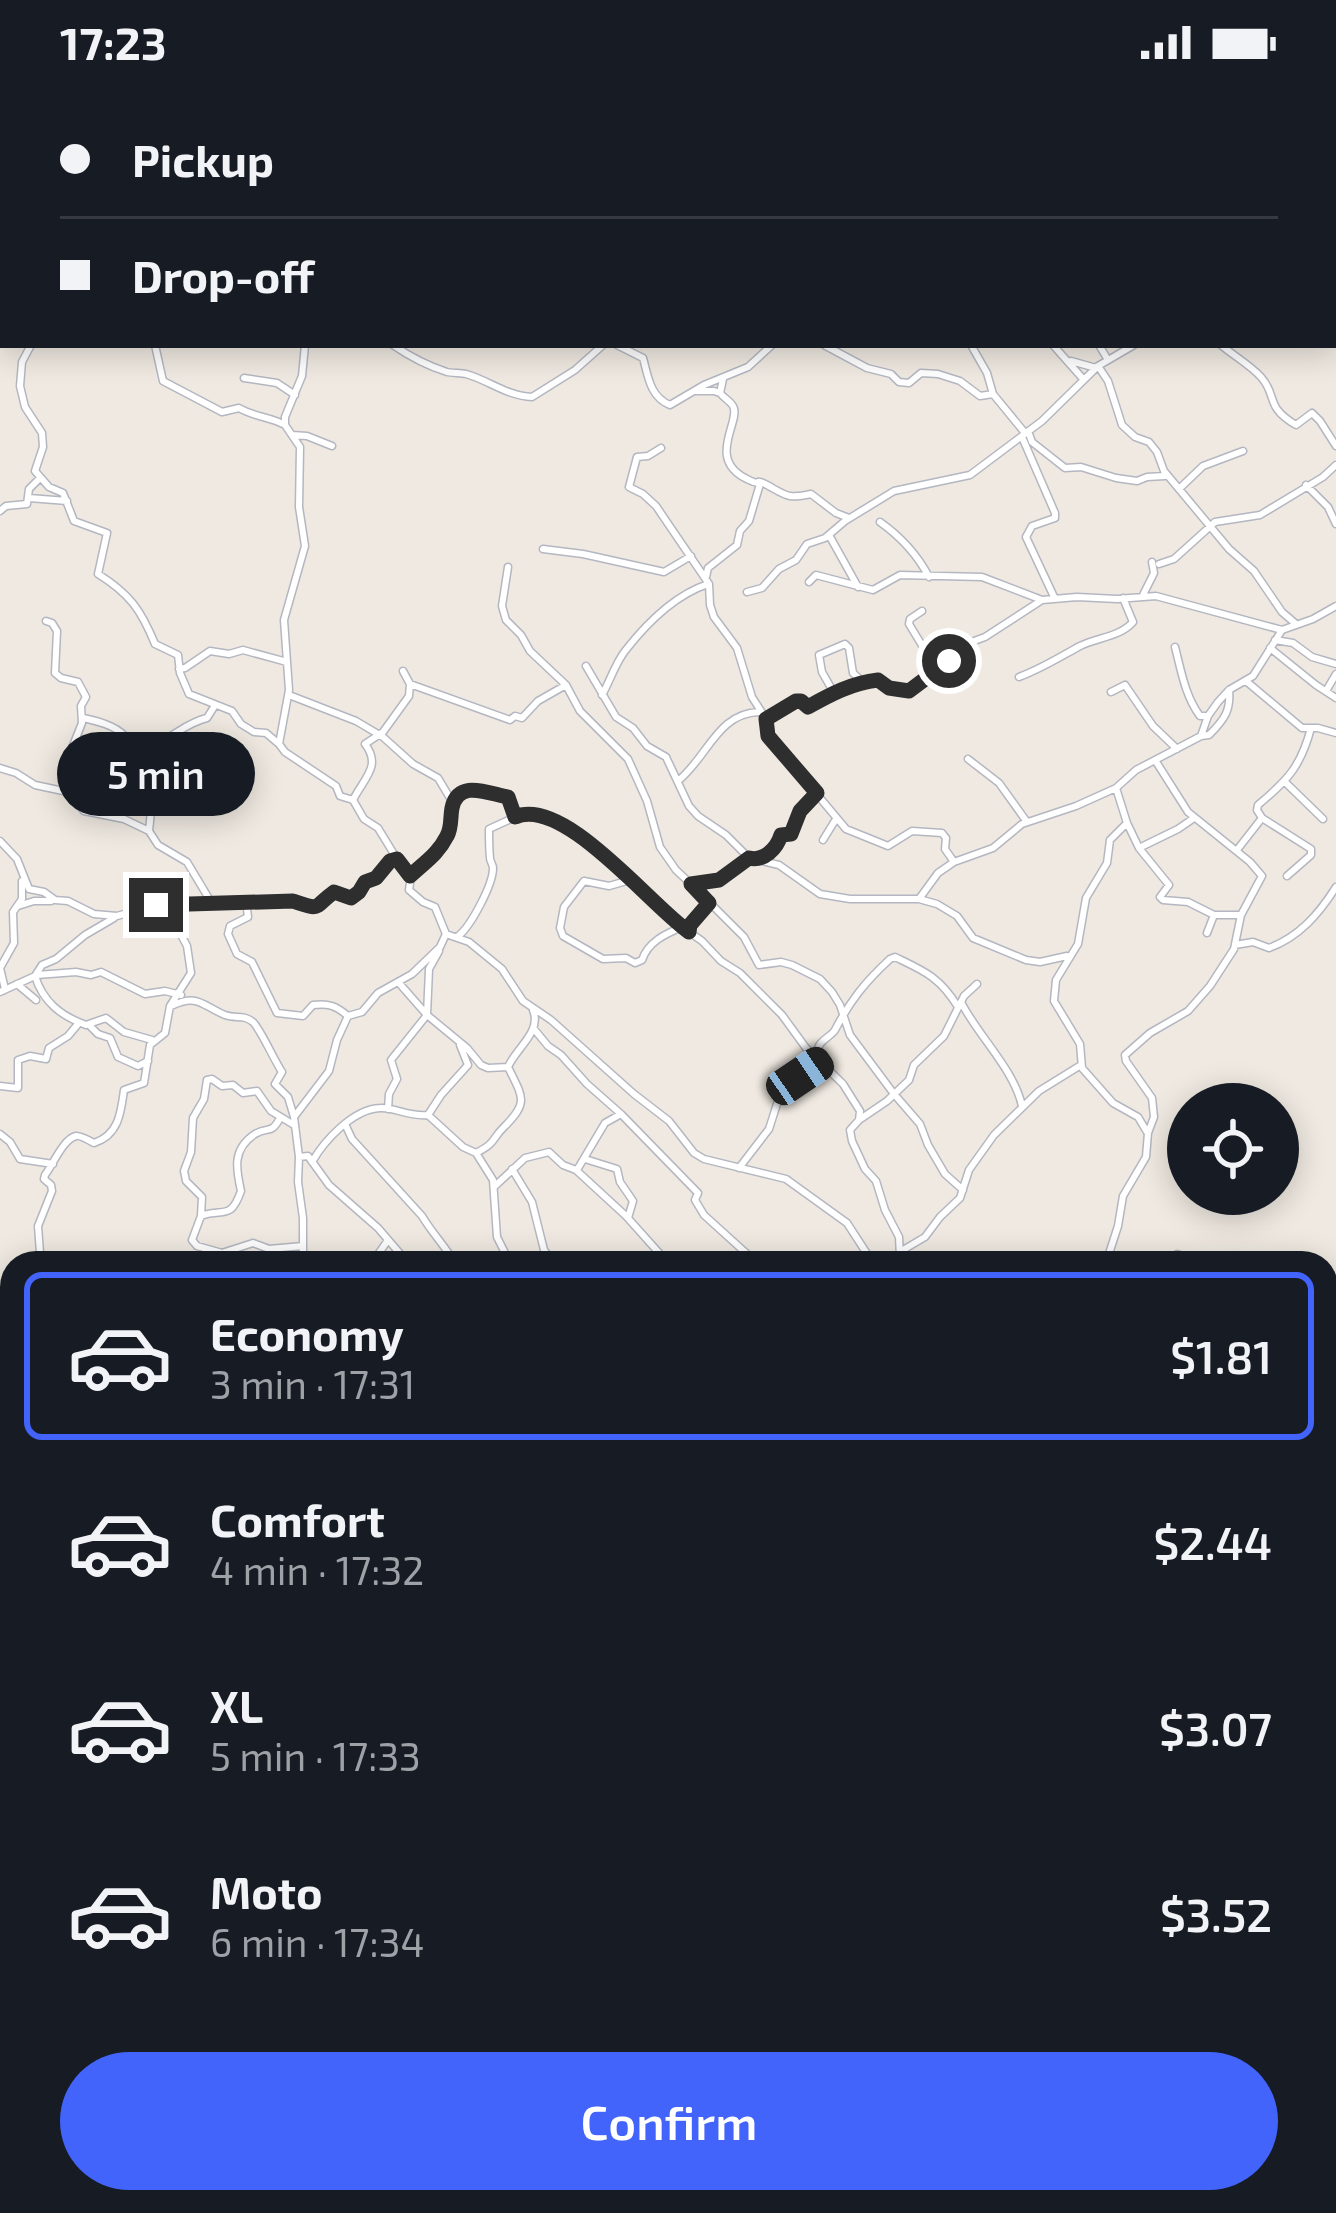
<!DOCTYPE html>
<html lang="en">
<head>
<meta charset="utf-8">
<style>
	:root { --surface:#171b24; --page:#20242c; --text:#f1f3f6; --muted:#9ea1a6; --line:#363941; --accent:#4264fb }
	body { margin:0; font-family:"Exo 2",sans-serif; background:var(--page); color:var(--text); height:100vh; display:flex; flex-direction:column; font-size:45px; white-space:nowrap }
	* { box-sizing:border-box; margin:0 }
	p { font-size:39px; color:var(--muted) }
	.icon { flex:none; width:66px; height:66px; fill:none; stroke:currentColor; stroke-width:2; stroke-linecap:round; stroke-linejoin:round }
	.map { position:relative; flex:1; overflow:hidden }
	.side { position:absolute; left:0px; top:1167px; width:1338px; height:963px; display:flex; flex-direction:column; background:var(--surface); border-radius:36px 36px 0 0; box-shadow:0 6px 30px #0003 }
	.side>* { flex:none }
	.top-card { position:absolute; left:0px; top:0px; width:1338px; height:264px; box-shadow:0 6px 30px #0003; display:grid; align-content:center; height:264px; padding:0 60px; background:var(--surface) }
	.buttons { position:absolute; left:1167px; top:999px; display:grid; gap:24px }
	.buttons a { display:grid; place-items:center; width:132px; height:132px; border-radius:50%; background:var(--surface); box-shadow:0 6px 30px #0003; font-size:60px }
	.end { position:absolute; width:54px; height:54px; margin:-27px; border:15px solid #2e2e2e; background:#fff; box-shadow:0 0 0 6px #fff }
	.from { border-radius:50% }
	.bubble { position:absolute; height:84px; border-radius:42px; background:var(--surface); box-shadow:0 6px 30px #0003; font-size:39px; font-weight:600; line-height:84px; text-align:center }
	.car { position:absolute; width:36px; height:72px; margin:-36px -18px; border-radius:15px; box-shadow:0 0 9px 3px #0007; background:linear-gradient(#222 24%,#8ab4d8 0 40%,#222 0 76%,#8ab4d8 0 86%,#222 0) }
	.top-card b { display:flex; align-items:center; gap:42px; height:114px; font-size:45px }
	.top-card b+b { border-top:3px solid var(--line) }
	.top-card i { width:30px; height:30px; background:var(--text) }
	ul { padding:21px 0 0; list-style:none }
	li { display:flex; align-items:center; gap:36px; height:168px; margin:0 24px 18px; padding:0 36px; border:6px solid transparent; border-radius:18px }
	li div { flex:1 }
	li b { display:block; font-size:45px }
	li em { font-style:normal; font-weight:600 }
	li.current { border-color:var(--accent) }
	li>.icon { width:108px; height:108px; stroke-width:1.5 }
	.primary-button { display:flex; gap:24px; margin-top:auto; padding:24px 60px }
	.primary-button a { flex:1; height:138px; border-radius:72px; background:var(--accent); color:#fff; font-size:48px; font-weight:600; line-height:138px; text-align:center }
	.status { display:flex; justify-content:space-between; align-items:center; height:84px; padding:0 60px; background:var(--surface); direction:ltr }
	.status svg { height:33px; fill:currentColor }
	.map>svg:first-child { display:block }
</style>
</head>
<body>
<div class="status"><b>17:23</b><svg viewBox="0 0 49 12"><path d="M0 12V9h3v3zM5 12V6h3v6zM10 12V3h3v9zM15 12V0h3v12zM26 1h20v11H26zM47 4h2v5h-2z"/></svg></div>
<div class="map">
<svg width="1336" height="2129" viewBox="0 0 1336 2129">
	<rect width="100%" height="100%" fill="#efe9e1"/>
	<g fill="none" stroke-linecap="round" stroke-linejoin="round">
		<defs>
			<path id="street" d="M201,0L202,3
				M578,0L581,3
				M739,0L742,3
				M886,0L887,3
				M1027,0L1028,3
				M1211,0L1213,3
				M145,3L148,0
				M1118,3L1123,0
				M1270,3L1272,0
				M1335,120L1336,121
				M0,121L3,122
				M0,132L3,128
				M1335,150H1336
				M31,261L22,278L20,302L25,323L42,349L43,363L35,387L49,403L63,409L74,437L107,449L98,490C130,510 141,526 155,560L178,571L180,589L189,610L232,627L241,640L254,648L266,649L279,660
				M155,261L163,297L222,328L239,324C254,333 271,333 285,341
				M305,261L302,292L285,333V341L300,363L299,423L305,462L284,536L289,606L279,660L285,668L336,702L340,712L353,716L364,735L378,744L397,775
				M393,261C409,272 428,282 447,288C451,289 462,289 466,290C488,296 507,312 532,313L575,286L603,261
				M617,261L643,274C648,292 650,313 670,321L704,301L748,283L772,261
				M824,261L867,284L891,290L899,298L909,299L921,289L938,290L960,297L980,312L993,310
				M971,261L987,289L993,310L1025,349
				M1053,261L1084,296
				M1099,261L1108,276
				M1221,261C1234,272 1250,281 1261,293C1278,312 1264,322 1296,341L1312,329L1320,337L1336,362
				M1071,277L1096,284
				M1098,282L1108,297L1122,341L1135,353L1149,358L1157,368L1164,387L1229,465L1254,487L1282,528L1296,540
				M244,294L277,299L295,311
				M723,295L720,309C724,314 730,317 733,322C742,337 704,376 749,396C764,403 752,393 767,401C787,412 788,415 811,410L836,429L849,434
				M694,307H714L720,309
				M1028,347L1032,358L1065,384L1081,383L1116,394L1137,397L1147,393L1165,392
				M292,351L307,352L332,362
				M1022,353L1055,429V434L1032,442L1026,453L1055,515
				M661,364L648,372L637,373L629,403L643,410L656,422L709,500L710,521L714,533L737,564L752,613L766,635
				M1306,401L1328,423L1336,440
				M1179,405L1203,382L1243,367
				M29,414L67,417
				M0,427L6,422L27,420L29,405L40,394
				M880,438C901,453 917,470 929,493
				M829,451L858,503
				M543,465L583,470L664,488L691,472
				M1159,480L1174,475L1215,438L1260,431L1323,393L1336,381
				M508,483L502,522L506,536L521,551L530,567L566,601L580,627L628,675L647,717L660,763L676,786L691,800C717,799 730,789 749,774L726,751L698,732L689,722L666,673L647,662L633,644L616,633L586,582
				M706,493L708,484L737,461L740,447L749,437L760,400
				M809,498L816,491L873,506L900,491L982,493L1042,516
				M747,508L762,504L779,485L796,476L807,460L825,454L845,437L894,407L970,391L1042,337L1098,282L1134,261
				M1143,511L1154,489L1152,478
				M922,527L910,535L909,540L937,586
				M46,537L52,539L57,547L55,589L61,594L78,598L86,613L81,622L82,639L64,684L67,708
				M1275,556L1293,559L1312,573L1336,580
				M1175,563C1181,586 1185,612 1200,632H1208
				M1270,564L1316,601L1336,614
				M179,585L185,584L210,567L229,570L243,566L287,578
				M1019,593C1041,585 1060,573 1080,562C1098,553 1120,553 1133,538L1123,514
				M1246,597L1302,644H1318L1336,649
				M410,600L510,636L515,632L522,634L538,617L566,601
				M1326,607L1336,590
				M1111,608L1125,601L1153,642L1177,665
				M834,609L822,588L819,571L845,560L849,564L853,589L863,598
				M289,611L356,637L383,653L413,680L438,694L453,719
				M602,611C610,597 615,580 625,567C646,540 675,511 708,500
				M83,634C97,637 114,641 125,652C133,660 137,670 146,678
				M1201,652L1209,651C1224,636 1231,627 1229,606
				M968,675L999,699L1027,738
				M0,684L16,689L35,701L68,708L84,727L124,735L149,747L158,761L187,778L211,818
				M679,696C708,672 718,629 759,628
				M1285,698L1323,735
				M1116,704L1127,739L1110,756L1107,779L1086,814L1078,860L1056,896L1054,917L1080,960L1082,984L1113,1019L1138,1033L1147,1048
				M353,716C364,694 382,682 365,660L383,648L409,612L410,600L403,587
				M1262,734L1311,765V771L1287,792
				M1127,739L1139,764L1169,801L1160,813L1163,816L1188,818L1214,831H1241
				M149,747L152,717L146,679L155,660C173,653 188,638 207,634L214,623
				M823,756L836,735
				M0,757L17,775L29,805L44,808L55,816L68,817L94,830L117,832L156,821L181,822L238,816L293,817L314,823L323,821L334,808L349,815L359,808L365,798L376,794L390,777L397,775L411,792L409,806L423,818L435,823L446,850L469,858L502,885L523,917L551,936L634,1010L669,1037L694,1069L704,1075L786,1095L847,1139L873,1179
				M1139,764L1178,745L1194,734
				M1237,766L1262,734L1257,726L1258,721C1288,696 1301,682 1311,644
				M749,774L779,781L820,810L850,815H919L937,820L957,832L973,854L1026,876L1040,878L1067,872
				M756,776L776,762L781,751L791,750L800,727L816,709
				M954,778L945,765L946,754L942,749L912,747L888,762L846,745L768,652L766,635L797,616L808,623C831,610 852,599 878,596C890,604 900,611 914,605L966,560L985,553L1042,516L1077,513L1117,515L1156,512L1282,546
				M411,792C426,777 438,771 448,751C457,732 447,725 463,706L507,713L515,732
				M630,796L609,802L584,797L564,823L560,844L563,852L603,875L626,874L635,879L642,876C648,858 665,850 682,843
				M691,800L744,853L759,881L781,878L792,881L820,895L832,908L840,921L850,951L894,1010L920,1040L928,1061L945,1090L963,1106
				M919,815L938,789L954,778L993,764L1022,740L1076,722L1116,704L1136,686L1201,652L1208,632L1218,618L1229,606L1253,592L1282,546L1313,535L1336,522
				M246,817L248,833L230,842L228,850L237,870L252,878L277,929L303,932L313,921C329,919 336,922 348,932
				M18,822L34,817H51
				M689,847L690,841L709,819
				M1207,849L1214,831
				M457,853C470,844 493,801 493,784C493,780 490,778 490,774C489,765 489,755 489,745L526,728L559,737L575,746L682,843L702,857L721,877L740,889L782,931L806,964L843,1000L860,1027L859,1036
				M1235,861L1253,858L1269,864C1299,853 1319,830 1336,803
				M37,891L76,888L91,891L101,888L145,910L165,907L181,911
				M35,892C43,918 61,932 86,941L106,934L124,948L152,956
				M399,899L427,931L467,964L481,981L488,984L508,983
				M17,900L36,916
				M5,905L0,884L14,859L13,828L22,815V797
				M0,908L35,892L42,881L56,875L85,851L114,834
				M961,918C978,952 1014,985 1022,1022
				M171,922C199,909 202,922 225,931C236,935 243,930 253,938C261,946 274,976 282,988L275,1000L288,1013L294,1033
				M89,941L98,950L110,954L118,973L138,982L148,977
				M534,945L548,962L561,971L587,1000L621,1030L698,1109L695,1116L704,1131L757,1179
				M0,1002L18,1004V976L30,972L46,975L49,964L68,952L78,940
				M388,1025L389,1010L397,995L391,976L427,931L429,885L439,867
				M428,1031L441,1011L468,981L460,961
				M280,1034C271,1051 269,1042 255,1050C232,1065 236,1085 241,1107C230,1138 223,1123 201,1132L192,1156L197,1162L222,1169L253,1159L269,1165L303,1162
				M345,1040L352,1055L422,1132C432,1149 445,1162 455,1179
				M0,1050L10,1058L20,1075L53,1080
				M476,1069C497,1058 490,1057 504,1043C529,1018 523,1014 508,983C516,964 542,948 533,926
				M299,1073L308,1072L329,1101L378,1144L408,1179
				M585,1075L617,1085L620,1098L633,1117L628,1134
				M312,1078C324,1057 353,1025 380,1024C395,1023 408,1033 428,1031L463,1063L476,1069L493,1096L497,1153L510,1179
				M739,1084L769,1045L777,1020L788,1005L799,992L820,978C818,970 815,966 821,959C825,954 832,951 835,946C850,917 865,898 890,875L895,873C924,887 940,893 958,923
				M512,1085L532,1118L544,1166L554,1179
				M577,1086L605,1039L621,1030
				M495,1102L525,1074L549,1068L563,1081L576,1086L626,1132L668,1179
				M201,1132L202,1113L186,1097L184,1087L191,1068L193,1034L204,1015L207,996L212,995L222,1002L233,1001L243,1009L257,1007L271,1027L294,1041
				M38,1179L40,1169L38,1142L52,1107L51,1101L44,1095L45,1091C53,1081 63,1055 76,1052C80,1051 92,1058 94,1059C119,1051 121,1028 124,1006L144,999L150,961L165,949L170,922L191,889L187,862L179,847L181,822
				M303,1179V1134L298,1098L299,1073L294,1033L329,987L337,956L348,932L362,928L378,909L412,890L440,863L446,850
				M372,1179L388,1156
				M891,1179L903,1166L925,1153L940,1133L960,1114L969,1086L994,1051L1039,1007L1081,981
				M904,1179L900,1173L899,1153L885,1126L876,1097L865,1085L852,1057L850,1046L859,1036L887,1017L909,996L914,981L944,952L964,912L977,900
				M1106,1179L1118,1142L1123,1112L1146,1073L1148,1049L1154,1033L1152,1014L1126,977L1125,971L1150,949L1188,927L1210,902L1234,865L1241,831L1262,792L1250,778L1188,728L1155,676
				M1169,1179L1177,1170L1200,1179
				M1326,1206L1336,1196
				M4,1277L12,1261
				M1326,1343H1336
				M0,1403C8,1370 4,1337 12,1305
				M1326,1522L1336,1529
				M1326,1623L1328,1620L1336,1541
				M1326,1785L1336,1782
				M1326,1840H1327
				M1326,1935L1329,1944L1336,1950
				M1326,1990H1336
				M1326,2096L1336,2093
				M309,2118L323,2129
				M262,2129L276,2118
				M458,2129L462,2118
				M622,2129L628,2127L635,2129
				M638,2129L646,2118
				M901,2129L904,2118
				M1159,2129L1163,2118
				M1323,2129V2118"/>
			<path id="secondary" d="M1326,1736L1336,1734
				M775,2129L780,2118"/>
		</defs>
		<use href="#street" stroke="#b4b7c1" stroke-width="9"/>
		<use href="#secondary" stroke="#b4b7c1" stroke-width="14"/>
		<use href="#street" stroke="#fff" stroke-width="6"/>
		<use href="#secondary" stroke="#fff" stroke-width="10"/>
	</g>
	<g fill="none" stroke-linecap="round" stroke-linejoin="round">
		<path stroke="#2e2e2e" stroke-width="15" d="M156,821L293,817C323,827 312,824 334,808L351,814L359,808L365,798L376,794L390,777L397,775L410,792C425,778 438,770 447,752C452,743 450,734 452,724C458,695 487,709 508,713L515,733C564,712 649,820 689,848L690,841L709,819L691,800L719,796L749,774C764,778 777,764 781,751L791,750L800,727L817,709L768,652L766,635L796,617H801L808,623C831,610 852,599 878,596L889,604L909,607L949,577"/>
	</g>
</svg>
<div class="buttons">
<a><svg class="icon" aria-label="locate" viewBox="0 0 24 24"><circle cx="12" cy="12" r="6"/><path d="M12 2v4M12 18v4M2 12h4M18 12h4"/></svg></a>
</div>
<i class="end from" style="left:949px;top:577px"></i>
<i class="end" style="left:156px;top:821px"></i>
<div class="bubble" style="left:57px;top:648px;width:198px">5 min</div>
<i class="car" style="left:800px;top:992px;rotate:56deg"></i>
<div class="top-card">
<b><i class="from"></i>Pickup</b>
<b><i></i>Drop-off</b>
</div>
<section class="side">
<ul>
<li class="current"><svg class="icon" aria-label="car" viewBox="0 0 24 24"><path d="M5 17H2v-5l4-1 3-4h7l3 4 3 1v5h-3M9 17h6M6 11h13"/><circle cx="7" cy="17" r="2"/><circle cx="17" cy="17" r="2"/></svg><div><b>Economy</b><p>3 min · 17:31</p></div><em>$1.81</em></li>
<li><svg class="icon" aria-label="car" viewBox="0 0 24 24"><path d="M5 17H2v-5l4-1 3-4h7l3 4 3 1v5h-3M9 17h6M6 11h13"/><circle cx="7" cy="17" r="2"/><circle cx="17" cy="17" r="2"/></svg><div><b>Comfort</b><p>4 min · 17:32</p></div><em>$2.44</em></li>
<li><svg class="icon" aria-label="car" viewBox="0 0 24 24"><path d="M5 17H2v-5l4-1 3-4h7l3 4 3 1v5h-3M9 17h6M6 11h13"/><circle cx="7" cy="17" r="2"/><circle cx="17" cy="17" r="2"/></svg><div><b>XL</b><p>5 min · 17:33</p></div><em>$3.07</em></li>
<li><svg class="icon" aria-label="car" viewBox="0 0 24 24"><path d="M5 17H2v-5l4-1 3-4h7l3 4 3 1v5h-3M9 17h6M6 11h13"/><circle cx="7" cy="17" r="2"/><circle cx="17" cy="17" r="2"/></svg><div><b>Moto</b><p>6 min · 17:34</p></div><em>$3.52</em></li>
</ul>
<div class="primary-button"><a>Confirm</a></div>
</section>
</div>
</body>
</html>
